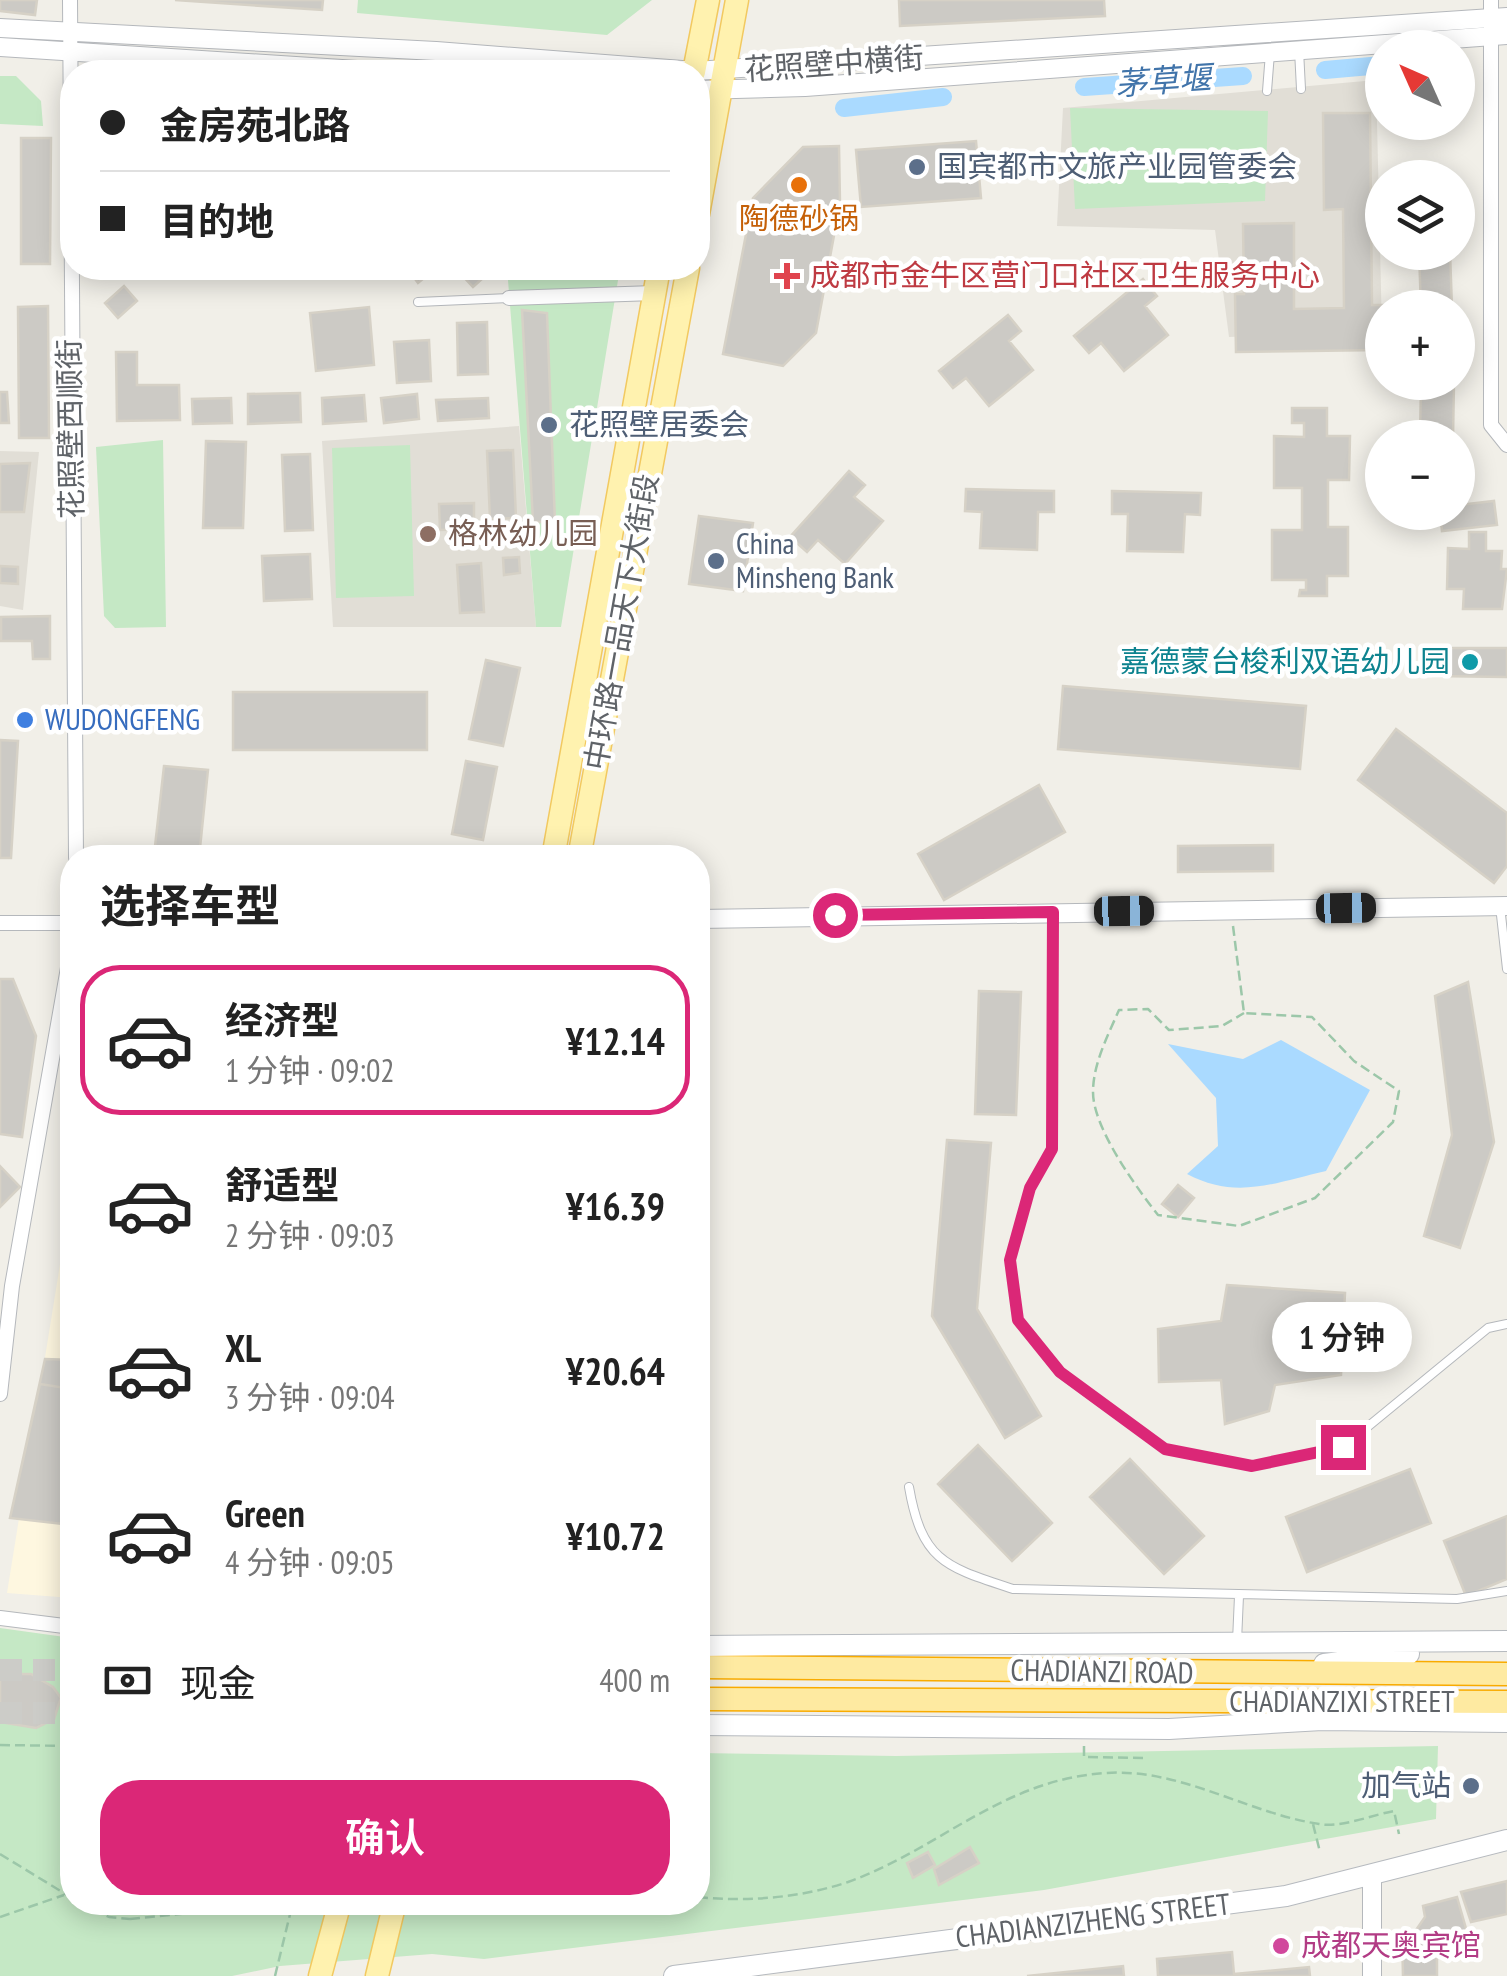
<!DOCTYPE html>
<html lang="zh">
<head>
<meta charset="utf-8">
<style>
	:root { --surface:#fff; --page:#f6f6f6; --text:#222; --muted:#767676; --line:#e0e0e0; --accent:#db2777 }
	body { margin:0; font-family:"PT Sans Narrow","Noto Sans SC",sans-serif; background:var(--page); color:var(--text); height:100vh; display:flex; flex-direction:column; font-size:38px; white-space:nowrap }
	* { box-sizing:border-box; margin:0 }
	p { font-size:32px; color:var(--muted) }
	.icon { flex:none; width:55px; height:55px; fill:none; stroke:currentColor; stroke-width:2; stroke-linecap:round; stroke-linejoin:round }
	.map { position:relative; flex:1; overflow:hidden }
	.sheet { position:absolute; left:60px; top:845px; width:650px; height:1070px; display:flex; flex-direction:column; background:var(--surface); border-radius:40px; box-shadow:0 5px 25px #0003 }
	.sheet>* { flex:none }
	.hud { position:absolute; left:60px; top:60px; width:650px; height:220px; border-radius:40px; box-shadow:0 5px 25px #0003; display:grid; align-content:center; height:220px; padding:0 40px; background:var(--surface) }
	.needle { width:65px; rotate:315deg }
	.tools { position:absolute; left:1365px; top:30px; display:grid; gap:20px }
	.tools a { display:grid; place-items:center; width:110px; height:110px; border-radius:50%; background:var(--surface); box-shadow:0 5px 25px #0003; font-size:50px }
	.end { position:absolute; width:45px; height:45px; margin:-22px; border:12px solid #db2777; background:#fff; box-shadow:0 0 0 5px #fff }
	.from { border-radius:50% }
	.bubble { position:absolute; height:70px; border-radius:35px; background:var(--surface); box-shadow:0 5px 25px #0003; font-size:32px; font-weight:600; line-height:70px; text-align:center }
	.car { position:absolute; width:30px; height:60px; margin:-30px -15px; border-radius:12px; box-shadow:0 0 8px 2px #0007; background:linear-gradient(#222 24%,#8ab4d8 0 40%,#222 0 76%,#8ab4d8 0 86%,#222 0) }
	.hud b { display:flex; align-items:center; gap:35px; height:95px; font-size:38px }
	.hud b+b { border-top:2px solid var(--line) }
	.hud i { width:25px; height:25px; background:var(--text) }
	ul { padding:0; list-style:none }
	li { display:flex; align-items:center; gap:30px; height:150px; margin:0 20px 15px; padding:0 20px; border:5px solid transparent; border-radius:40px }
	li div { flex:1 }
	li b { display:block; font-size:38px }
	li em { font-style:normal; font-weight:600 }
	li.current { border-color:var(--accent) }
	li>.icon { width:90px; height:90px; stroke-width:1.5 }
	h2 { padding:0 40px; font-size:45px; line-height:120px }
	.pay { display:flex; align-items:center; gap:25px; height:110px; padding:0 40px; font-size:38px }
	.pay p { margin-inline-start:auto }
	.button { display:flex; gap:20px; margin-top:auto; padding:20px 40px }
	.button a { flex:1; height:115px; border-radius:40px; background:var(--accent); color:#fff; font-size:40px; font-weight:600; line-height:115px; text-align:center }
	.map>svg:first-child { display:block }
</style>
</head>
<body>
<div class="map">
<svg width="1507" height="1976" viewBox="0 0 1507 1976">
	<rect width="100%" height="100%" fill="#f1efe8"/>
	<path fill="#fef7e0" d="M72,1190V1598L7,1593Z"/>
	<path fill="#e1ded6" d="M1376,80L1382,331L1229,337L1215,230L1057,226L1063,108Z
		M519,426L536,627H333L322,441Z
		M0,451L39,452L23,610L0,606Z"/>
	<path fill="#c5e8c5" d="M358,0H652L607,35L357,13Z
		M0,76H16L41,101L43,126L0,124Z
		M1070,108L1268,111L1265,201L1075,209Z
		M507,268H620L561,627H536Z
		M163,440L166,627L115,628L104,616L96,447Z
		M410,445L414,596L336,598L332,448Z
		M0,1628L72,1638V1902H698V1753L896,1756L1438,1746L1436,1819L1044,1890L484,1959L432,1954L280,1966L232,1976H0Z"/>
	<path fill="#aadaff" d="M1281,1040L1370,1090L1326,1171C1274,1183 1236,1200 1187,1174L1218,1146L1216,1098L1168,1044L1243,1059Z"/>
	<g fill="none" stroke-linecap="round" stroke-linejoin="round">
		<path stroke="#aadaff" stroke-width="18" d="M1325,70L1382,65
			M1084,87L1243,76
			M844,108L943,97"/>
	</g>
	<path fill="#cccac5" stroke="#d6d1c6" stroke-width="2.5" d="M0,0H37L35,15L0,11Z
		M175,0H323L322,10Z
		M899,0H1104L1105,16L900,26Z
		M1323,113H1370L1372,305H1392L1382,308V350L1236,352L1235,294H1244L1243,224L1294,223V309L1344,308L1343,209L1324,210Z
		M21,138H51L50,264H21Z
		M976,141L981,198L861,207L856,150Z
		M839,146L840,203L816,333L783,366L723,354L753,198L803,147Z
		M1419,252H1450L1452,308H1421Z
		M407,268H436L418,283Z
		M466,268H489L492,270L473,287L460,273Z
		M1143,279L1157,296L1145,306L1168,335L1124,371L1101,343L1089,353L1074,336Z
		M124,286L137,301L118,318L105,303Z
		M48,306L49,438H19L18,307Z
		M369,307L374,365L316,371L310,313Z
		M522,310L547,313L555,522H533Z
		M1008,315L1021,331L1009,341L1033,370L989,406L966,378L953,388L939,371Z
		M487,322L488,374L458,375L457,323Z
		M429,340L431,381L397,383L394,342Z
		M116,352H137V385H179L180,420L117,421Z
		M1421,382H1454L1453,438H1420Z
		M0,392H7L9,423H0Z
		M300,393L301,422L248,424V394Z
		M417,394L419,419L384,423L381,398Z
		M364,395L366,421L323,424L322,398Z
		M231,398L232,423L193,424L192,399Z
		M488,398L489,418L438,421L436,400Z
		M1292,408H1327V436H1350L1349,480H1328V527H1348V576H1327V596H1299L1300,590H1306V580H1272V530H1302V488H1274V436L1304,437V423H1292Z
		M206,441L246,442L243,528H203Z
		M513,450L516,518L490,519L487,451Z
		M310,454L313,530L285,531L282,455Z
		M30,463L24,512H0V464Z
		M849,471L865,485L854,497L883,521L845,564L818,540L807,552L790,537Z
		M966,489L1054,491V512H1038L1037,550L980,548L982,512L965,511Z
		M1112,491L1201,493L1200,515L1185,514L1183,552L1127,551L1128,514H1112Z
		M1494,501L1497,525L1442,531L1440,512H1458V505Z
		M474,503V529L440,530L439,504Z
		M699,516L753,523L743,591L689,584Z
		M1469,532H1486V551H1502L1501,569H1507L1502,609H1463L1464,589H1447L1448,548L1469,549Z
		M310,554L312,599L264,601L262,556Z
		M519,557L520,573L504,575L503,558Z
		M481,563L484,612L460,613L457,565Z
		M0,566L18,567V584L0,583Z
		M50,616V659H33L32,641H1V617Z
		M1434,648H1507V677L1433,676Z
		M486,660L520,668L503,746L469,739Z
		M1063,686L1306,706L1300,769L1058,749Z
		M233,692H427V750H233Z
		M1396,729L1507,813V866L1494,883L1358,780Z
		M0,740L18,741L11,858H0Z
		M466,761L497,767L483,840L452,834Z
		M164,766L208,770L199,858L154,855Z
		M1039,785L1065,832L944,900L918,854Z
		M1273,845V871L1178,872V846Z
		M0,979H13L36,1036L22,1137L0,1134Z
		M1468,982L1494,1142L1460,1248L1424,1236L1452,1135L1435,996Z
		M979,991L1021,992L1016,1115L975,1114Z
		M947,1140L991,1143L977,1309L1041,1416L1005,1438L932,1316Z
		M0,1166L20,1187L0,1207Z
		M1178,1185L1194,1198L1178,1217L1162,1204Z
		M1227,1285L1345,1293L1341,1375L1275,1385L1269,1411L1225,1424L1221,1380L1159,1382L1158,1329L1221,1321Z
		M45,1359L72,1360V1525L10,1518Z
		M40,1384L72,1389V1525L10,1518Z
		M978,1445L1052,1523L1012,1561L938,1484Z
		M1130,1459L1204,1536L1164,1574L1090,1497Z
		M1410,1469L1431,1523L1307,1572L1286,1517Z
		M1507,1516V1579L1466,1596L1444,1541Z
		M12,1674H31L53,1687L61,1698L54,1719L36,1728L0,1722V1678Z
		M970,1847L979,1863L939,1885L934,1869Z
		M928,1852L935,1865L913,1878L907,1863Z
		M1507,1881V1914L1471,1922L1461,1892Z
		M1457,1897L1467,1932L1452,1935L1437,1955V1976H1403L1402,1934L1414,1933L1425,1917L1423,1906Z
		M1232,1952L1234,1974L1309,1967L1310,1976H1158L1157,1959Z
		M1123,1966L1124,1976H1027Z"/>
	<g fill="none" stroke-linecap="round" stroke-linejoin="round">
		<path stroke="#ccccc8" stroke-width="22" stroke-dasharray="22 11" stroke-linecap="butt" d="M0,1670H72
			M0,1713H72"/>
		<defs>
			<path id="service" d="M1299,50L1301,89
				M1267,91L1270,53
				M418,302L509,298
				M1500,906L1507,969
				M1053,912L1052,1149L1030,1188L1010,1260L1018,1320L1060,1373L1165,1449L1252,1466L1343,1447L1488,1328L1507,1324
				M909,1487C922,1562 946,1567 1013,1589L1457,1599L1507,1591
				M1237,1641L1239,1596"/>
			<path id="minor" d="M70,0L76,858
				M1491,0V425L1507,445
				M509,298L654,293
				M0,923H72
				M0,1394L12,1286L72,945
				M0,1618L72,1627"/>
			<path id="tertiary" d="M0,28L436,51L695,71L1507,17
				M0,47L388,72
				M698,90L805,87L1507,35
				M698,919L1507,906
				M1372,1876V1976"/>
			<path id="secondary" d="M698,1646L1507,1641
				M1324,1664L1409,1654
				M698,1725L1169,1729L1322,1720L1507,1722
				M674,1976L1286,1896L1507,1840"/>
			<path id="primary" d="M694,72L708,0
				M698,214L737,0
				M553,858L659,268
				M579,858L688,268
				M320,1976L340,1902
				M377,1976L395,1902"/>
			<path id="trunk" d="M698,1667L1507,1674
				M698,1699L1507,1702"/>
		</defs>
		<use href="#service" stroke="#b5b8bc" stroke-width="10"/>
		<use href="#minor" stroke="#b5b8bc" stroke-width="16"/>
		<use href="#tertiary" stroke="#b5b8bc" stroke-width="20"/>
		<use href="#secondary" stroke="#b6babf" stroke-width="22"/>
		<use href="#primary" stroke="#f2c960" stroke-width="25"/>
		<use href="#trunk" stroke="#f9ab00" stroke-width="25"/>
		<path stroke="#9cc7a9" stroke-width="2.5" stroke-dasharray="10 5" stroke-linecap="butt" d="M1233,926L1244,1013L1312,1017L1354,1061L1399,1091L1393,1122L1315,1198L1239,1226L1158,1215C1136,1187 1093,1128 1093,1092C1093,1064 1108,1035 1119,1010L1148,1009L1169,1030L1222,1026L1244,1013
			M0,1745L72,1746
			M1084,1746V1757L1146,1758
			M1313,1824L1320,1852
			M0,1854L72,1898
			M698,1897C747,1902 800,1898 848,1882C938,1850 1003,1779 1106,1773C1181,1768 1247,1813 1319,1824C1341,1828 1372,1815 1394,1811L1399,1834
			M80,1902L109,1917L130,1919
			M0,1917L64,1895
			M275,1976L293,1902"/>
		<use href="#service" stroke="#fff" stroke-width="8"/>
		<use href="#minor" stroke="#fff" stroke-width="14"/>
		<use href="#tertiary" stroke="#fff" stroke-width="18"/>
		<use href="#secondary" stroke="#fff" stroke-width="20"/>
		<use href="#primary" stroke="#fff2af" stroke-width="22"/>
		<use href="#trunk" stroke="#feeaa1" stroke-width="22"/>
		<path stroke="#9cc7a9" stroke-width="2.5" stroke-dasharray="10 5" stroke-linecap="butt" d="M130,1919L296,1902"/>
	</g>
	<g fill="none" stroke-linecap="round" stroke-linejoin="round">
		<path stroke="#db2777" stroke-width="12" d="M835,915L1053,912L1052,1149L1030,1188L1010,1260L1018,1320L1060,1372L1165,1449L1252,1466L1343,1447"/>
	</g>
	<g fill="#5c6f8a" stroke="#fff" stroke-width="4">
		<circle cx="917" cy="167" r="10"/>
		<circle cx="549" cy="425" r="10"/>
		<circle cx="716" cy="561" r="10"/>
		<circle cx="1471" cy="1786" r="10"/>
	</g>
	<circle fill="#e8710a" stroke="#fff" stroke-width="4" cx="799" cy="185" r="10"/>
	<path fill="#e0444e" stroke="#fff" stroke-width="4" d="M782 261h10v10h10v10h-10v10h-10v-10h-10v-10h10z"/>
	<circle fill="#8d6e63" stroke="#fff" stroke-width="4" cx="428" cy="534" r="10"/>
	<circle fill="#0f9aa8" stroke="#fff" stroke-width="4" cx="1470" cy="662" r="10"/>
	<circle fill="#3f7fe0" stroke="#fff" stroke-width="4" cx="25" cy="720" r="10"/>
	<circle fill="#d1479c" stroke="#fff" stroke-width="4" cx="1281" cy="1946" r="10"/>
	<g text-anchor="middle" stroke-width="9" stroke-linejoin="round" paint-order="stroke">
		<g font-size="30" fill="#5f6368" stroke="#fff">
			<text transform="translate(834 64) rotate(-4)" y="10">花照壁中横街</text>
			<text transform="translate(71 429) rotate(-91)" y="10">花照壁西顺街</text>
			<text transform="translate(622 622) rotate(-80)" y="10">中环路一品天下大街段</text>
			<text transform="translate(1102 1672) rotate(1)" y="10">CHADIANZI ROAD</text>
			<text x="1342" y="1712">CHADIANZIXI STREET</text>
			<text transform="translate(1093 1921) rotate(-7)" y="10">CHADIANZIZHENG STREET</text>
		</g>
		<g font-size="30" fill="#4e5e75" stroke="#fff" text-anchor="start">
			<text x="937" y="177">国宾都市文旅产业园管委会</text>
			<text x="569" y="435">花照壁居委会</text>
			<text x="736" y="554">China<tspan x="736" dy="34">Minsheng Bank</tspan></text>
			<text x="1451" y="1796" text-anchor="end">加气站</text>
		</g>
		<g font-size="30" fill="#c56008" stroke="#fff">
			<text x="799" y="229">陶德砂锅</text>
		</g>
		<g font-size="30" fill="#be3a42" stroke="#fff" text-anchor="start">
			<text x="810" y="286">成都市金牛区营门口社区卫生服务中心</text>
		</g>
		<g font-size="30" fill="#785e54" stroke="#fff" text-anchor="start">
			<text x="448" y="544">格林幼儿园</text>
		</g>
		<g font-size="30" fill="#0d838f" stroke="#fff" text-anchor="end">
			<text x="1450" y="672">嘉德蒙台梭利双语幼儿园</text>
		</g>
		<g font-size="30" fill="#366cbe" stroke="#fff" text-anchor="start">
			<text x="45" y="730">WUDONGFENG</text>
		</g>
		<g font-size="30" fill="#b23c85" stroke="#fff" text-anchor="start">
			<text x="1301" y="1956">成都天奥宾馆</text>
		</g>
		<g font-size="32" font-style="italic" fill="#4174aa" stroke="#fff">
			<text transform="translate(1163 81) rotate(-4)" y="11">茅草堰</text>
		</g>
	</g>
</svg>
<div class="tools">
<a><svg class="needle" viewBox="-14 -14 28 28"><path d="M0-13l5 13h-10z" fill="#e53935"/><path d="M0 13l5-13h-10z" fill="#767676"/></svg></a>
<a><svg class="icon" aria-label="layers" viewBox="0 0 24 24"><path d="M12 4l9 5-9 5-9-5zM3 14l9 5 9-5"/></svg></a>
<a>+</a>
<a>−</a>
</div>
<i class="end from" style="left:835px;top:915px"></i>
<i class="end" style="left:1343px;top:1447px"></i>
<div class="bubble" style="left:1272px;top:1302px;width:140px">1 分钟</div>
<i class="car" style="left:1346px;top:908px;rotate:89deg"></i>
<i class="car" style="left:1124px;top:911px;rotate:89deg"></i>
<div class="hud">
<b><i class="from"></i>金房苑北路</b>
<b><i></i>目的地</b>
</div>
<section class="sheet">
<h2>选择车型</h2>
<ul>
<li class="current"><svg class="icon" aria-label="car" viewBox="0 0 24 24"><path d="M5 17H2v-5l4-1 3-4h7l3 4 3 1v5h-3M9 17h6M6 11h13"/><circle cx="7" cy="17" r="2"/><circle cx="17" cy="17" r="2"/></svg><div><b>经济型</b><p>1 分钟 · 09:02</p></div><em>¥12.14</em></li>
<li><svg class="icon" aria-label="car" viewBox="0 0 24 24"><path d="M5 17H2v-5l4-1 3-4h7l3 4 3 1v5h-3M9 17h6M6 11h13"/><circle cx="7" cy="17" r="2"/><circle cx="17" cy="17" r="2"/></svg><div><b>舒适型</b><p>2 分钟 · 09:03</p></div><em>¥16.39</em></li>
<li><svg class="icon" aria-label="car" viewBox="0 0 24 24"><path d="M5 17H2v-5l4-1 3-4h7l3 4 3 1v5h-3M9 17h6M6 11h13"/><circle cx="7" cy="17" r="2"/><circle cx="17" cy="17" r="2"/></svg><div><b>XL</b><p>3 分钟 · 09:04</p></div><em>¥20.64</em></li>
<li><svg class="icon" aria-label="car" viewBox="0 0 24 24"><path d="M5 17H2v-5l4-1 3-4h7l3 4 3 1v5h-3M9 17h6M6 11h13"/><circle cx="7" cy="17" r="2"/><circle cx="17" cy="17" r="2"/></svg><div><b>Green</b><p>4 分钟 · 09:05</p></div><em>¥10.72</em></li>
</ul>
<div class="pay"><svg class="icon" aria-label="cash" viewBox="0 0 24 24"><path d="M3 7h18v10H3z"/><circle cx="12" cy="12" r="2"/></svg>现金<p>400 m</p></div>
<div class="button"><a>确认</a></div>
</section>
</div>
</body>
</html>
